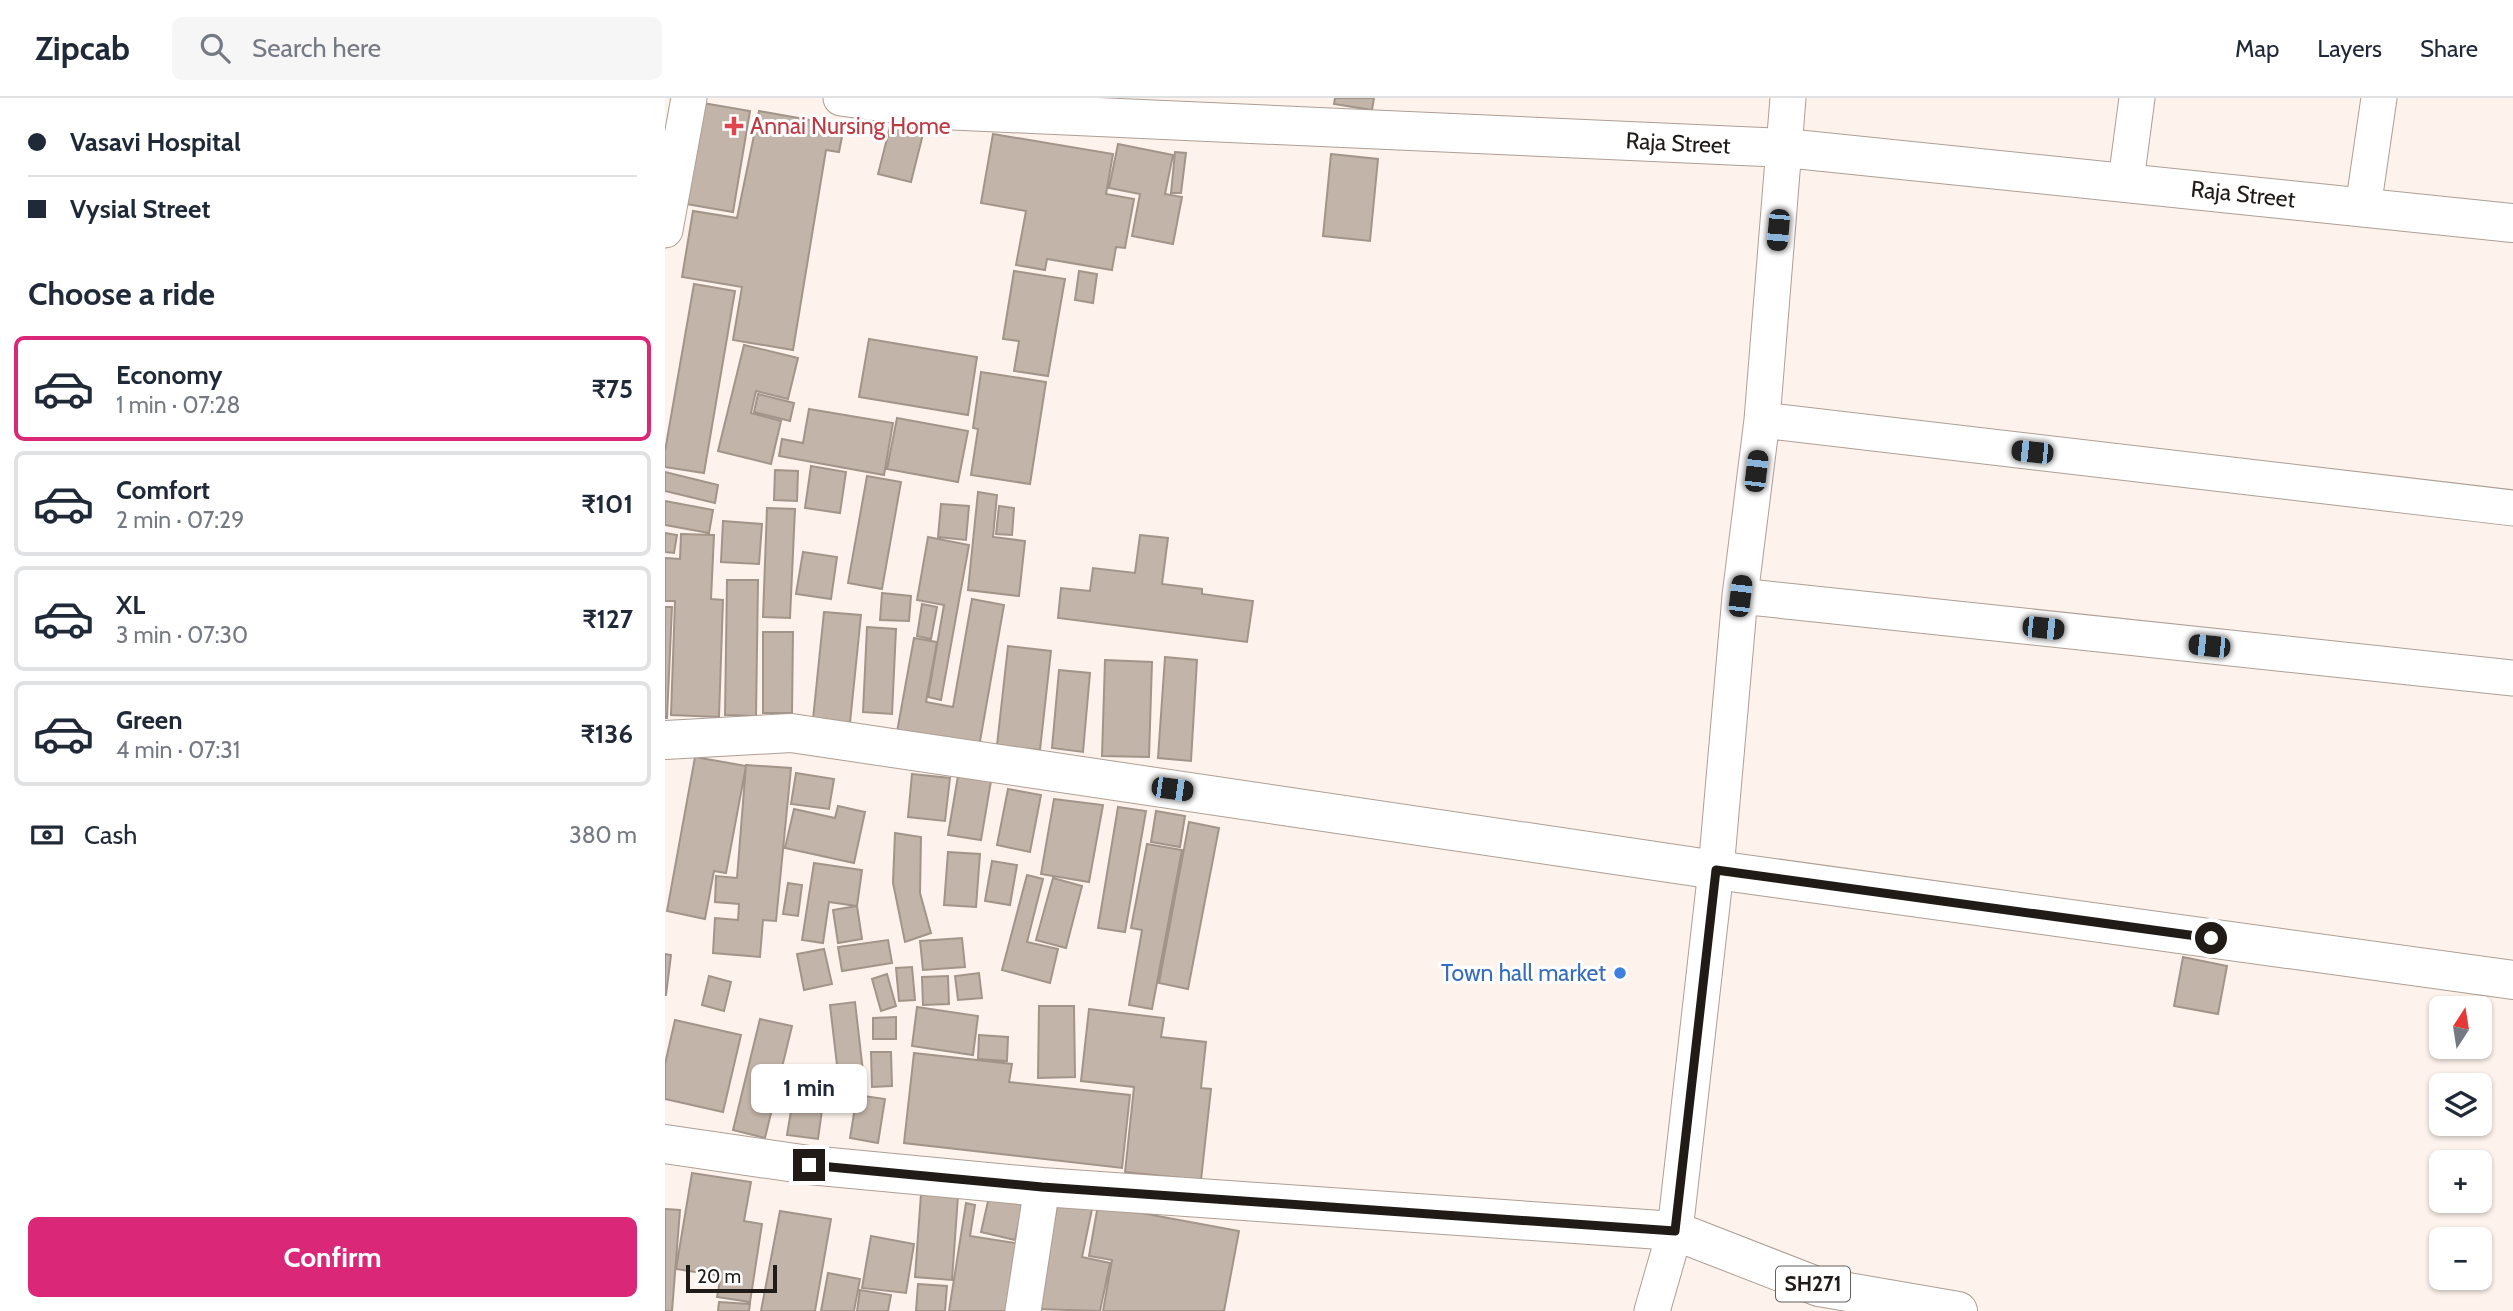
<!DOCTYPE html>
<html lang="en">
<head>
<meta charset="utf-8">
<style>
	:root { --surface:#fff; --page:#f6f6f7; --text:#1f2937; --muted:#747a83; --line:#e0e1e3; --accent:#db2777 }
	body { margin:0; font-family:Cabin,sans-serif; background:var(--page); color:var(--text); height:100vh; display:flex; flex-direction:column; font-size:26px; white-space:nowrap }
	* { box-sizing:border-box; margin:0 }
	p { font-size:23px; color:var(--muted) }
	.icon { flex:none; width:38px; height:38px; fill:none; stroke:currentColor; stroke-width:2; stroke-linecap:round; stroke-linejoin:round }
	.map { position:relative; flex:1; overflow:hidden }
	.details { display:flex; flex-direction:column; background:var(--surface); width:665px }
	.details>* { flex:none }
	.guide { display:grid; align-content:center; height:154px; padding:0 28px; background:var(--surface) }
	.needle { width:46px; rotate:12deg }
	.tools { position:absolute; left:1764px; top:898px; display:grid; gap:14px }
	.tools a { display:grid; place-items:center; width:63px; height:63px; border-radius:10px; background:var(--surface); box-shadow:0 2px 5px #0004; font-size:35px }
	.scale { position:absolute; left:21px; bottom:18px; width:91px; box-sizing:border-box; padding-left:7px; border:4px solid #201b17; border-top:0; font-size:19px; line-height:24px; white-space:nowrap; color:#201b17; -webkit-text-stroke:5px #fff; paint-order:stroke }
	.end { position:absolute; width:32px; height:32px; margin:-16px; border:9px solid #201b17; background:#fff; box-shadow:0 0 0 4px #fff }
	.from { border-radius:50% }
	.bubble { position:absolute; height:49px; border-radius:10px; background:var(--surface); box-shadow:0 2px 5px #0004; font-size:23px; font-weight:700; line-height:49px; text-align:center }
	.car { position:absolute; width:21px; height:42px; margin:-21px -10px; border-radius:9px; box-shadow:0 0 5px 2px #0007; background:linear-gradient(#222 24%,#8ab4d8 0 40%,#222 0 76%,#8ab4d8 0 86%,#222 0) }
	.guide b { display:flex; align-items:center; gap:24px; height:66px; font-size:26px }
	.guide b+b { border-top:2px solid var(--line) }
	.guide i { width:18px; height:18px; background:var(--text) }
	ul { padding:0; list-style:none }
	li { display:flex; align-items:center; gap:21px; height:105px; margin:0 14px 10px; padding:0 14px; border:4px solid var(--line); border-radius:10px }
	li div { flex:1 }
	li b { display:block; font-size:26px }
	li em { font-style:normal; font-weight:700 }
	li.current { border-color:var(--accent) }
	li>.icon { width:63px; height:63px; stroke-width:1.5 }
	h2 { padding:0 28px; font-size:32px; line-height:84px }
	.pay { display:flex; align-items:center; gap:18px; height:77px; padding:0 28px; font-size:26px }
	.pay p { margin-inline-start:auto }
	.button { display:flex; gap:14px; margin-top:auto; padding:14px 28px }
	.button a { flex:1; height:80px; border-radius:10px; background:var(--accent); color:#fff; font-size:28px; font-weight:700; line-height:80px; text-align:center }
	header { display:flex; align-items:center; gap:42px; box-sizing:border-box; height:98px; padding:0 35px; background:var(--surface); border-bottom:2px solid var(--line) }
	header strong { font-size:33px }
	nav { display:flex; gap:38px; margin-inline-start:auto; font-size:24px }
	.search { width:490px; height:63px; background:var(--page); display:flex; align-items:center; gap:18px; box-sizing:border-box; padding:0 24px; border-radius:10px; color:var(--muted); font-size:26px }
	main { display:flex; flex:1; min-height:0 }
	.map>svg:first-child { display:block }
</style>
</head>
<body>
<header>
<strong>Zipcab</strong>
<div class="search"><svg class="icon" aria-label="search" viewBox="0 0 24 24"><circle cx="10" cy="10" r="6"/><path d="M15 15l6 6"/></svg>Search here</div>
<nav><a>Map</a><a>Layers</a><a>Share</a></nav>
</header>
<main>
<section class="details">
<div class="guide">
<b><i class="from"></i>Vasavi Hospital</b>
<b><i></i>Vysial Street</b>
</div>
<h2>Choose a ride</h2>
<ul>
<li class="current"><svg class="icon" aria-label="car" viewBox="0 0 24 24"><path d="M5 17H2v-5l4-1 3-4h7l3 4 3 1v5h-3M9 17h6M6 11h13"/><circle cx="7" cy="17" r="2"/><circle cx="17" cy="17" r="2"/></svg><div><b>Economy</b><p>1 min · 07:28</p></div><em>₹75</em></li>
<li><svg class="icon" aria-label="car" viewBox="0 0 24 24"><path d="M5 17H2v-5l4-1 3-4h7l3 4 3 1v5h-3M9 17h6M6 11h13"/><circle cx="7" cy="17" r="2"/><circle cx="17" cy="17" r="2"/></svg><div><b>Comfort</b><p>2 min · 07:29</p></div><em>₹101</em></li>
<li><svg class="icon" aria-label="car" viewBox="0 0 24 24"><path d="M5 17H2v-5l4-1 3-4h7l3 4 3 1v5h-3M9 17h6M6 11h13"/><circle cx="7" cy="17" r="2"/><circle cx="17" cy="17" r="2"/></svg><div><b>XL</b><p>3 min · 07:30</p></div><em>₹127</em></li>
<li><svg class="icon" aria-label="car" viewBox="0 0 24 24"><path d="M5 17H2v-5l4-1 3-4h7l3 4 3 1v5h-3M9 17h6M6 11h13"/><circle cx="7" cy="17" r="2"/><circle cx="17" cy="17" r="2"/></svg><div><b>Green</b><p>4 min · 07:31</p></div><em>₹136</em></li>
</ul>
<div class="pay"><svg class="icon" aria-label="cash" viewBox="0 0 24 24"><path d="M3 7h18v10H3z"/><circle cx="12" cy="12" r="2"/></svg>Cash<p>380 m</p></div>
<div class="button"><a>Confirm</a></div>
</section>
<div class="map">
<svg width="1848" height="1213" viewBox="0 0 1848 1213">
	<rect width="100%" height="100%" fill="#fdf3ec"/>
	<path fill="#c2b4a8" stroke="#a29489" stroke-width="2" d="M670,0H709L707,12L669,6Z
		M38,5L85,13L68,114L21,106Z
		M94,13L179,28L174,54L161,52L128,252L68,242L77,189L17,179L28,113L72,120Z
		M227,21L260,28L246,84L213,76Z
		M328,36L448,56L441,96L469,101L460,150L451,149L447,172L382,161L380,172L351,167L361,113L316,105Z
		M453,46L508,57L500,96L517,99L508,146L467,138L475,96L444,90Z
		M510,54L521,55L516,95H506Z
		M666,56L713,61L705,143L658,138Z
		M349,173L400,181L383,278L349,273L354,243L338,241Z
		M414,173L432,176L428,205L410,202Z
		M29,186L70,193L39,375L0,369V353Z
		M204,241L312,259L303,317L194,299Z
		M79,247L133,260L123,301L91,293L86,315L116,323L106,366L53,353Z
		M316,274L381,284L365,386L306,377L313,331L308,330Z
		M93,296L129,305L125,323L89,314Z
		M144,311L228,325L219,377L114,358L117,341L138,345Z
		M232,320L303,333L293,384L222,371Z
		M146,368L181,374L175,415L140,410Z
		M110,372L133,373L132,403L109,402Z
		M0,374L53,387L50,405L0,393Z
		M202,378L236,384L217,491L183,485Z
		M313,394L332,397L328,439L360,443L354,498L303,492Z
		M0,403L48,412L44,435L0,427Z
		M276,406L304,408L301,442L273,439Z
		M334,408L349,410L347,437L331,436Z
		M102,410L130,411L125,520L98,519Z
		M58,423L97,426L94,466L56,464Z
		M0,435L12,437L9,455L0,454Z
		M16,436L49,437L46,501L58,502L54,619L6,617L10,503H0V460L15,461Z
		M475,437L503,440L497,486L537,491V496L588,503L582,544L393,520L396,490L425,493L428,470L470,475Z
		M263,439L304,447L276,602L263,599L279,507L252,502Z
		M138,454L172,459L166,501L131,496Z
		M62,482H93L91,618L60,617Z
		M217,495L246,498L244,523L215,522Z
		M307,501L339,507L314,649L232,634L249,540L272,544L261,604L288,609Z
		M257,506L272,509L266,541L252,538Z
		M0,509H7L2,620H0Z
		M159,514L196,517L185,625L148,621Z
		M202,529L231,531L227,616L198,614Z
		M98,534H128L127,615H98Z
		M343,548L386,553L375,652L332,647Z
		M500,559L532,562L526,663L493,660Z
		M440,562L487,564L484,659L437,658Z
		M394,572L425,575L418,654L387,650Z
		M30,659L81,668L61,775L49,773L40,821L2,813Z
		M81,667L126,670L111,823L98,822L95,859L48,855L50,820L73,822L74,806L50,804L51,778L72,780Z
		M131,675L169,681L164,711L126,706Z
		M247,676L285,680L280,723L243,719Z
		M293,678L326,683L316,742L283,737Z
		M343,691L376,697L365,754L332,747Z
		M389,701L438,707L424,784L376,776Z
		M173,708L200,714L189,765L120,750L129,711L170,720Z
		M453,709L481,713L460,834L433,830Z
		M491,713L520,718L515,749L486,744Z
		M524,724L554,730L523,891L494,885Z
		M230,735L256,739L255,795L266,835L240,844L228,785Z
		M482,746L517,752L487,911L464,907L477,832L466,830Z
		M283,754L315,756L311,809L279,807Z
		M327,763L352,767L345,807L320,803Z
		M149,765L197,772L192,808L164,804L158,845L137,842Z
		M362,777L378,781L362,844L393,851L385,885L337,872Z
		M388,780L417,788L401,850L371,842Z
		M123,785L137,787L133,818L118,816Z
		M192,808L197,841L173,845L168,812Z
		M297,840L300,869L258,872L255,843Z
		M223,842L227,865L177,873L173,849Z
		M159,851L167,886L139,892L132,856Z
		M0,856L6,857L1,897H0Z
		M1518,859L1562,868L1553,916L1509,908Z
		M247,869L250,902L234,903L231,870Z
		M314,875L317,900L293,902L290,878Z
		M222,876L231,908L216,913L207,881Z
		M44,878L66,884L59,913L37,907Z
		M283,878L284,906L258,907L257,879Z
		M190,904L200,991L175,993L165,907Z
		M374,908H409L410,979L373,980Z
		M252,909L313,918L308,957L247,948Z
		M424,911L499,920L496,939L541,944L536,990L546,991L536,1082L460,1074L469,989L416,983Z
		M231,919V941H208V920Z
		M95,921L127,928L100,1040L68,1032Z
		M10,922L76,937L58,1014L0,1001V966Z
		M314,937L343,939L342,963L313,961Z
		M206,954H226L227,988L207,989Z
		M249,955L347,966L344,984L465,997L457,1070L239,1045Z
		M192,997L220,1001L213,1045L185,1040Z
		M128,1001L158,1005L153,1041L122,1037Z
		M27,1075L86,1084L79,1123L97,1126L85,1204L52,1199L56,1178L11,1171Z
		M256,1096L293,1098L287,1182L250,1179Z
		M324,1099L358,1107L350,1142L316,1134Z
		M393,1104L427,1111L417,1159L445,1165L435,1213L371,1211Z
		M301,1105L310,1107L305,1138L363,1147L352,1213H284Z
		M433,1107L574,1133L559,1213H438L447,1162L424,1158Z
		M0,1111L15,1112L7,1213H0Z
		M115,1113L166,1121L150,1213H96Z
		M206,1138L249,1146L241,1195L197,1190Z
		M163,1175L195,1181L189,1213H156Z
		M253,1186L282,1188L280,1213H251Z
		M195,1192L226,1197L223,1213H192Z
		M54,1204L85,1206L84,1213H53Z"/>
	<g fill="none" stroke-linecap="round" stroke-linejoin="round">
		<defs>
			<path id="minor" d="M176,0L255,11V0
				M1461,83L1472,0
				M1698,110L1714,0
				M0,132L24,0
				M1097,322L1848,410
				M1075,498L1848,580
				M358,1213L377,1089
				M987,1213L1010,1133L1051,772L1075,498L1097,322L1123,0"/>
			<path id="major" d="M255,11L1120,50L1848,125
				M0,642L126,635L1051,772L1848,882
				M0,1046L144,1067L377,1089L1010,1133L1154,1189L1293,1213"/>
		</defs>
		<use href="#minor" stroke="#ae9e94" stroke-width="37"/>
		<use href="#major" stroke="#ae9e94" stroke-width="40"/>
		<use href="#minor" stroke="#fff" stroke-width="35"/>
		<use href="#major" stroke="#fff" stroke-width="38"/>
	</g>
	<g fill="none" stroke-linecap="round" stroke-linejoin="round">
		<path stroke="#201b17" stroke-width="9" d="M144,1067L377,1089L1010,1133L1051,772L1546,840"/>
	</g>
	<path fill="#e0444e" stroke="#fff" stroke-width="2.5" d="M65.5 17.5h7v7h7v7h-7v7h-7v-7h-7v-7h7z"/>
	<circle fill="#3f7fe0" stroke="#fff" stroke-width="2.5" cx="955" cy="875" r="7"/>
	<g text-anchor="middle" stroke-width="6" stroke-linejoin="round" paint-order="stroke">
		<rect fill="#fff" stroke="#635f5d" stroke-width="2" x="1111" y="1168.5" width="74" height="35" rx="5"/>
		<g font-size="21" font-weight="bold" fill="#201b17">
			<text x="1148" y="1193">SH271</text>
		</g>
		<g font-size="23" fill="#be3a42" stroke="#fff" text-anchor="start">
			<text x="85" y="36">Annai Nursing Home</text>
		</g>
		<g font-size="23" fill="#201b17" stroke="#fff">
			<text transform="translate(1013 45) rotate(3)" y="8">Raja Street</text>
			<text transform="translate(1578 96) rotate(6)" y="8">Raja Street</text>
		</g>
		<g font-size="23" fill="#366cbe" stroke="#fff" text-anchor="end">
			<text x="941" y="883">Town hall market</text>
		</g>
	</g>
</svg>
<div class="tools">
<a><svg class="needle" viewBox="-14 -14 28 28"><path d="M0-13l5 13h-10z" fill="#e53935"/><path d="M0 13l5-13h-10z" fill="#747a83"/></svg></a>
<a><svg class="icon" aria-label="layers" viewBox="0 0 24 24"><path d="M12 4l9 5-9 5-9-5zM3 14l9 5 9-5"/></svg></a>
<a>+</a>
<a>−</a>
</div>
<div class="scale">20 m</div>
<i class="end from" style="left:1546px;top:840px"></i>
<i class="end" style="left:144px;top:1067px"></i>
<div class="bubble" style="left:86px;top:966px;width:116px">1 min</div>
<i class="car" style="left:1113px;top:132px;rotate:185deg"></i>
<i class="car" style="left:1367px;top:354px;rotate:276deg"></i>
<i class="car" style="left:1091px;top:373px;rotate:7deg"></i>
<i class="car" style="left:1075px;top:498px;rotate:7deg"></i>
<i class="car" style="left:1378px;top:530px;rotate:96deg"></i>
<i class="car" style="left:1544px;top:548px;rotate:276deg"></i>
<i class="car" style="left:507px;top:691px;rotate:98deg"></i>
</div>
</main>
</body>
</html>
